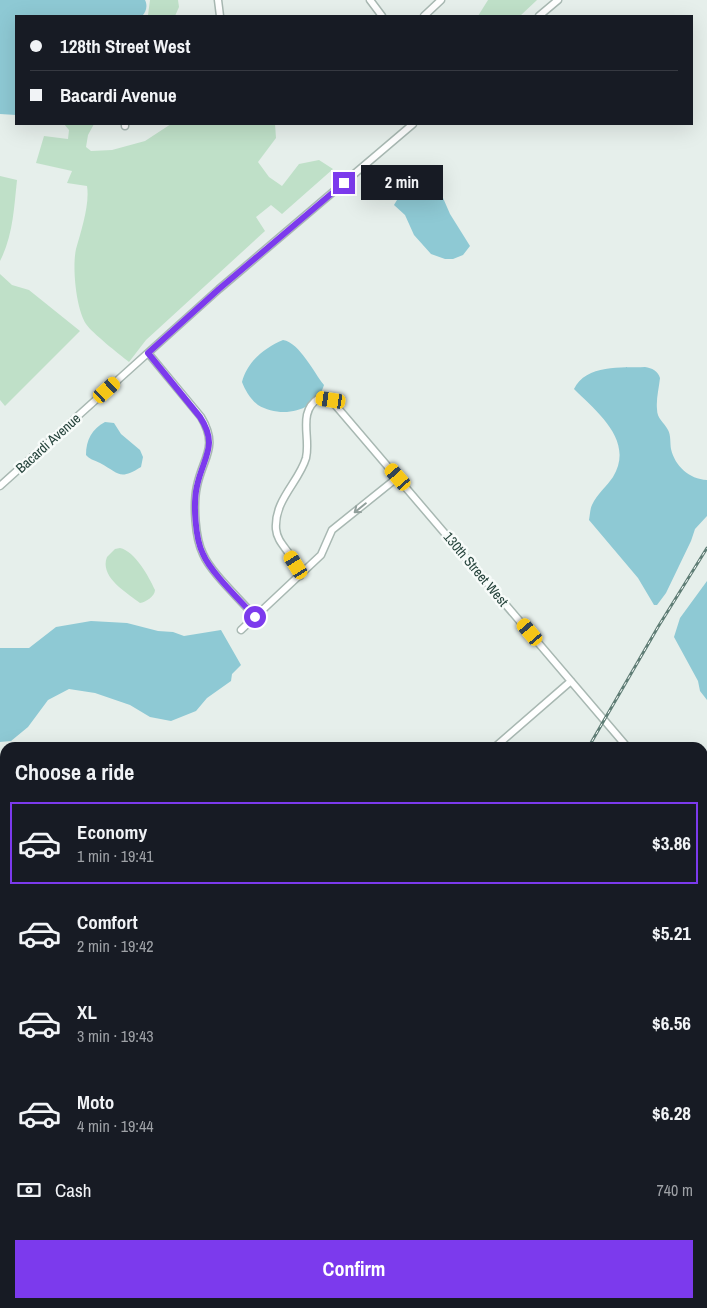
<!DOCTYPE html>
<html lang="en">
<head>
<meta charset="utf-8">
<style>
	:root { --surface:#171b24; --page:#242831; --text:#f1f3f6; --muted:#9ea1a6; --line:#363941; --accent:#7c3aed }
	body { margin:0; font-family:"Archivo Narrow",sans-serif; background:var(--page); color:var(--text); height:100vh; display:flex; flex-direction:column; font-size:19px; white-space:nowrap }
	* { box-sizing:border-box; margin:0 }
	p { font-size:16px; color:var(--muted) }
	.icon { flex:none; width:28px; height:28px; fill:none; stroke:currentColor; stroke-width:2; stroke-linecap:round; stroke-linejoin:round }
	.map { position:relative; flex:1; overflow:hidden }
	.side { position:absolute; left:0px; top:742px; width:708px; height:566px; display:flex; flex-direction:column; background:var(--surface); border-radius:15px 15px 0 0; box-shadow:0 5px 20px #0002 }
	.side>* { flex:none }
	.guide { position:absolute; left:15px; top:15px; width:678px; height:110px; border-radius:0px; box-shadow:0 5px 20px #0002; display:grid; align-content:center; height:110px; padding:0 15px; background:var(--surface) }
	.end { position:absolute; width:22px; height:22px; margin:-11px; border:6px solid #7c3aed; background:#fff; box-shadow:0 0 0 2px #fff }
	.from { border-radius:50% }
	.bubble { position:absolute; height:35px; border-radius:0px; background:var(--surface); box-shadow:0 5px 20px #0002; font-size:16px; font-weight:700; line-height:35px; text-align:center }
	.car { position:absolute; width:15px; height:30px; margin:-15px -8px; border-radius:6px; box-shadow:0 0 4px 1px #0007; background:linear-gradient(#f5c518 24%,#345 0 40%,#f5c518 0 76%,#345 0 86%,#f5c518 0) }
	.guide b { display:flex; align-items:center; gap:18px; height:48px; font-size:19px }
	.guide b+b { border-top:1px solid var(--line) }
	.guide i { width:12px; height:12px; background:var(--text) }
	ul { padding:0; list-style:none }
	li { display:flex; align-items:center; gap:15px; height:82px; margin:0 10px 8px; padding:0 5px; border:2px solid transparent; border-radius:0px }
	li div { flex:1 }
	li b { display:block; font-size:19px }
	li em { font-style:normal; font-weight:700 }
	li.current { border-color:var(--accent) }
	li>.icon { width:45px; height:45px; stroke-width:1.5 }
	h2 { padding:0 15px; font-size:22px; line-height:60px }
	.pay { display:flex; align-items:center; gap:12px; height:55px; padding:0 15px; font-size:19px }
	.pay p { margin-inline-start:auto }
	.cta { display:flex; gap:10px; margin-top:auto; padding:10px 15px }
	.cta a { flex:1; height:58px; border-radius:0px; background:var(--accent); color:#fff; font-size:20px; font-weight:700; line-height:58px; text-align:center }
	.map>svg:first-child { display:block }
</style>
</head>
<body>
<div class="map">
<svg width="707" height="1308" viewBox="0 0 707 1308">
	<rect width="100%" height="100%" fill="#e6efeb"/>
	<path fill="#bfe0c8" d="M150,0H178L179,7L175,16H147L148,15Z
		M488,0H537L520,16H478Z
		M64,124H94L88,135L86,147L91,151L112,150L145,141L171,124H275L276,138L258,162L269,177L282,186L299,164L319,160L333,169L282,214L271,205L256,217L265,231L146,340L129,362C119,354 92,333 86,324C76,308 72,268 76,249C81,231 90,204 87,186L67,183L72,171L36,163L44,136L68,139L69,130Z
		M0,176L17,180C14,208 13,236 0,261Z
		M0,274L12,285L29,290L80,331L5,406L0,400Z
		M120,548C135,551 149,577 155,590C155,596 146,602 140,603C127,593 99,577 107,557L115,549Z"/>
	<path fill="#8ec9d4" d="M0,0H145C148,6 146,12 142,16H16V115L0,114Z
		M423,179L435,185L440,191L450,214L470,246L463,255L453,259H445L431,254L414,235L405,215L394,205C401,192 410,185 423,179Z
		M283,340C300,343 314,373 324,385C316,412 281,419 258,405C251,400 245,390 242,382C247,362 264,348 283,340Z
		M645,367C652,368 658,371 660,378C659,388 656,399 657,409C657,419 664,422 668,430C671,435 670,443 671,449C675,466 689,479 707,480V516L695,529L691,541L666,593L657,605H654L638,578L589,520C590,515 590,509 592,505C597,494 607,486 613,477C635,441 597,412 574,389C586,364 622,368 645,367Z
		M105,422L114,423L121,434L140,450L143,457L141,467C119,481 119,473 100,463C94,460 89,459 86,455C86,440 92,429 105,422Z
		M707,581V700L700,691L698,681L674,637L680,618Z
		M91,621L127,623L158,631L173,632L184,636L221,630L241,665L232,674L231,681L207,698L196,711L171,721L150,717L130,705L95,693L69,689L48,700L28,727L11,741L0,742V648H29L56,627Z"/>
	<g fill="none" stroke-linecap="round" stroke-linejoin="round">
		<defs>
			<path id="minor" d="M218,0L220,16
				M370,0L382,16
				M424,16L441,0
				M539,16L558,0
				M125,126V124
				M148,353L201,417C219,447 203,457 197,486C193,504 195,538 203,554C211,573 241,600 255,617
				M0,486L219,289L413,124
				M300,576C298,569 295,562 290,555C284,546 277,540 276,529C274,500 299,482 306,458C311,437 297,412 319,398L331,400L628,748
				M241,630L321,555L332,530L398,477
				M494,748L571,681
				M0,760L5,761
				M702,830L707,834
				M702,1035L707,1031
				M8,1308L12,1304
				M275,1308L280,1304
				M360,1308L361,1304"/>
			<path id="major" d="M702,1245L707,1242
				M599,1308L606,1304"/>
		</defs>
		<use href="#minor" stroke="#a8b8b2" stroke-width="9"/>
		<use href="#major" stroke="#c2cac8" stroke-width="10"/>
		<use href="#minor" stroke="#fff" stroke-width="6"/>
		<use href="#major" stroke="#6aa596" stroke-width="8"/>
		<defs>
			<path id="rail" d="M588,748L658,627L707,548
				M186,1308L191,1304"/>
		</defs>
		<use href="#rail" stroke="#5f7d75" stroke-width="3"/>
		<use href="#rail" stroke="#f7fbf9" stroke-width="1" stroke-dasharray="4" stroke-linecap="butt"/>
	</g>
	<defs><path id="oneway-shaft" d="M-6 0H5M1.5-3L5.5 0L1.5 3" fill="none" stroke-width="1.6" stroke-linecap="round" stroke-linejoin="round" transform="scale(1.25)"/></defs>
	<use stroke="#92a09c" href="#oneway-shaft" transform="translate(360 508) rotate(141)"/>
	<g fill="none" stroke-linecap="round" stroke-linejoin="round">
		<path stroke="#7c3aed" stroke-width="6" d="M255,617C241,601 211,573 203,554C195,538 193,503 197,486C203,457 219,446 200,417L148,353L219,289L344,183"/>
	</g>
	<g text-anchor="middle" stroke-width="5" stroke-linejoin="round" paint-order="stroke">
		<g font-size="14" fill="#24423a" stroke="#f7fbf9">
			<text transform="translate(48 443) rotate(-42)" y="5">Bacardi Avenue</text>
			<text transform="translate(476 569) rotate(50)" y="5">130th Street West</text>
		</g>
	</g>
</svg>
<i class="end from" style="left:255px;top:617px"></i>
<i class="end" style="left:344px;top:183px"></i>
<div class="bubble" style="left:361px;top:165px;width:82px">2 min</div>
<i class="car" style="left:107px;top:390px;rotate:48deg"></i>
<i class="car" style="left:331px;top:400px;rotate:279deg"></i>
<i class="car" style="left:398px;top:477px;rotate:319deg"></i>
<i class="car" style="left:296px;top:565px;rotate:328deg"></i>
<i class="car" style="left:530px;top:632px;rotate:320deg"></i>
<div class="guide">
<b><i class="from"></i>128th Street West</b>
<b><i></i>Bacardi Avenue</b>
</div>
<section class="side">
<h2>Choose a ride</h2>
<ul>
<li class="current"><svg class="icon" aria-label="car" viewBox="0 0 24 24"><path d="M5 17H2v-5l4-1 3-4h7l3 4 3 1v5h-3M9 17h6M6 11h13"/><circle cx="7" cy="17" r="2"/><circle cx="17" cy="17" r="2"/></svg><div><b>Economy</b><p>1 min · 19:41</p></div><em>$3.86</em></li>
<li><svg class="icon" aria-label="car" viewBox="0 0 24 24"><path d="M5 17H2v-5l4-1 3-4h7l3 4 3 1v5h-3M9 17h6M6 11h13"/><circle cx="7" cy="17" r="2"/><circle cx="17" cy="17" r="2"/></svg><div><b>Comfort</b><p>2 min · 19:42</p></div><em>$5.21</em></li>
<li><svg class="icon" aria-label="car" viewBox="0 0 24 24"><path d="M5 17H2v-5l4-1 3-4h7l3 4 3 1v5h-3M9 17h6M6 11h13"/><circle cx="7" cy="17" r="2"/><circle cx="17" cy="17" r="2"/></svg><div><b>XL</b><p>3 min · 19:43</p></div><em>$6.56</em></li>
<li><svg class="icon" aria-label="car" viewBox="0 0 24 24"><path d="M5 17H2v-5l4-1 3-4h7l3 4 3 1v5h-3M9 17h6M6 11h13"/><circle cx="7" cy="17" r="2"/><circle cx="17" cy="17" r="2"/></svg><div><b>Moto</b><p>4 min · 19:44</p></div><em>$6.28</em></li>
</ul>
<div class="pay"><svg class="icon" aria-label="cash" viewBox="0 0 24 24"><path d="M3 7h18v10H3z"/><circle cx="12" cy="12" r="2"/></svg>Cash<p>740 m</p></div>
<div class="cta"><a>Confirm</a></div>
</section>
</div>
</body>
</html>
